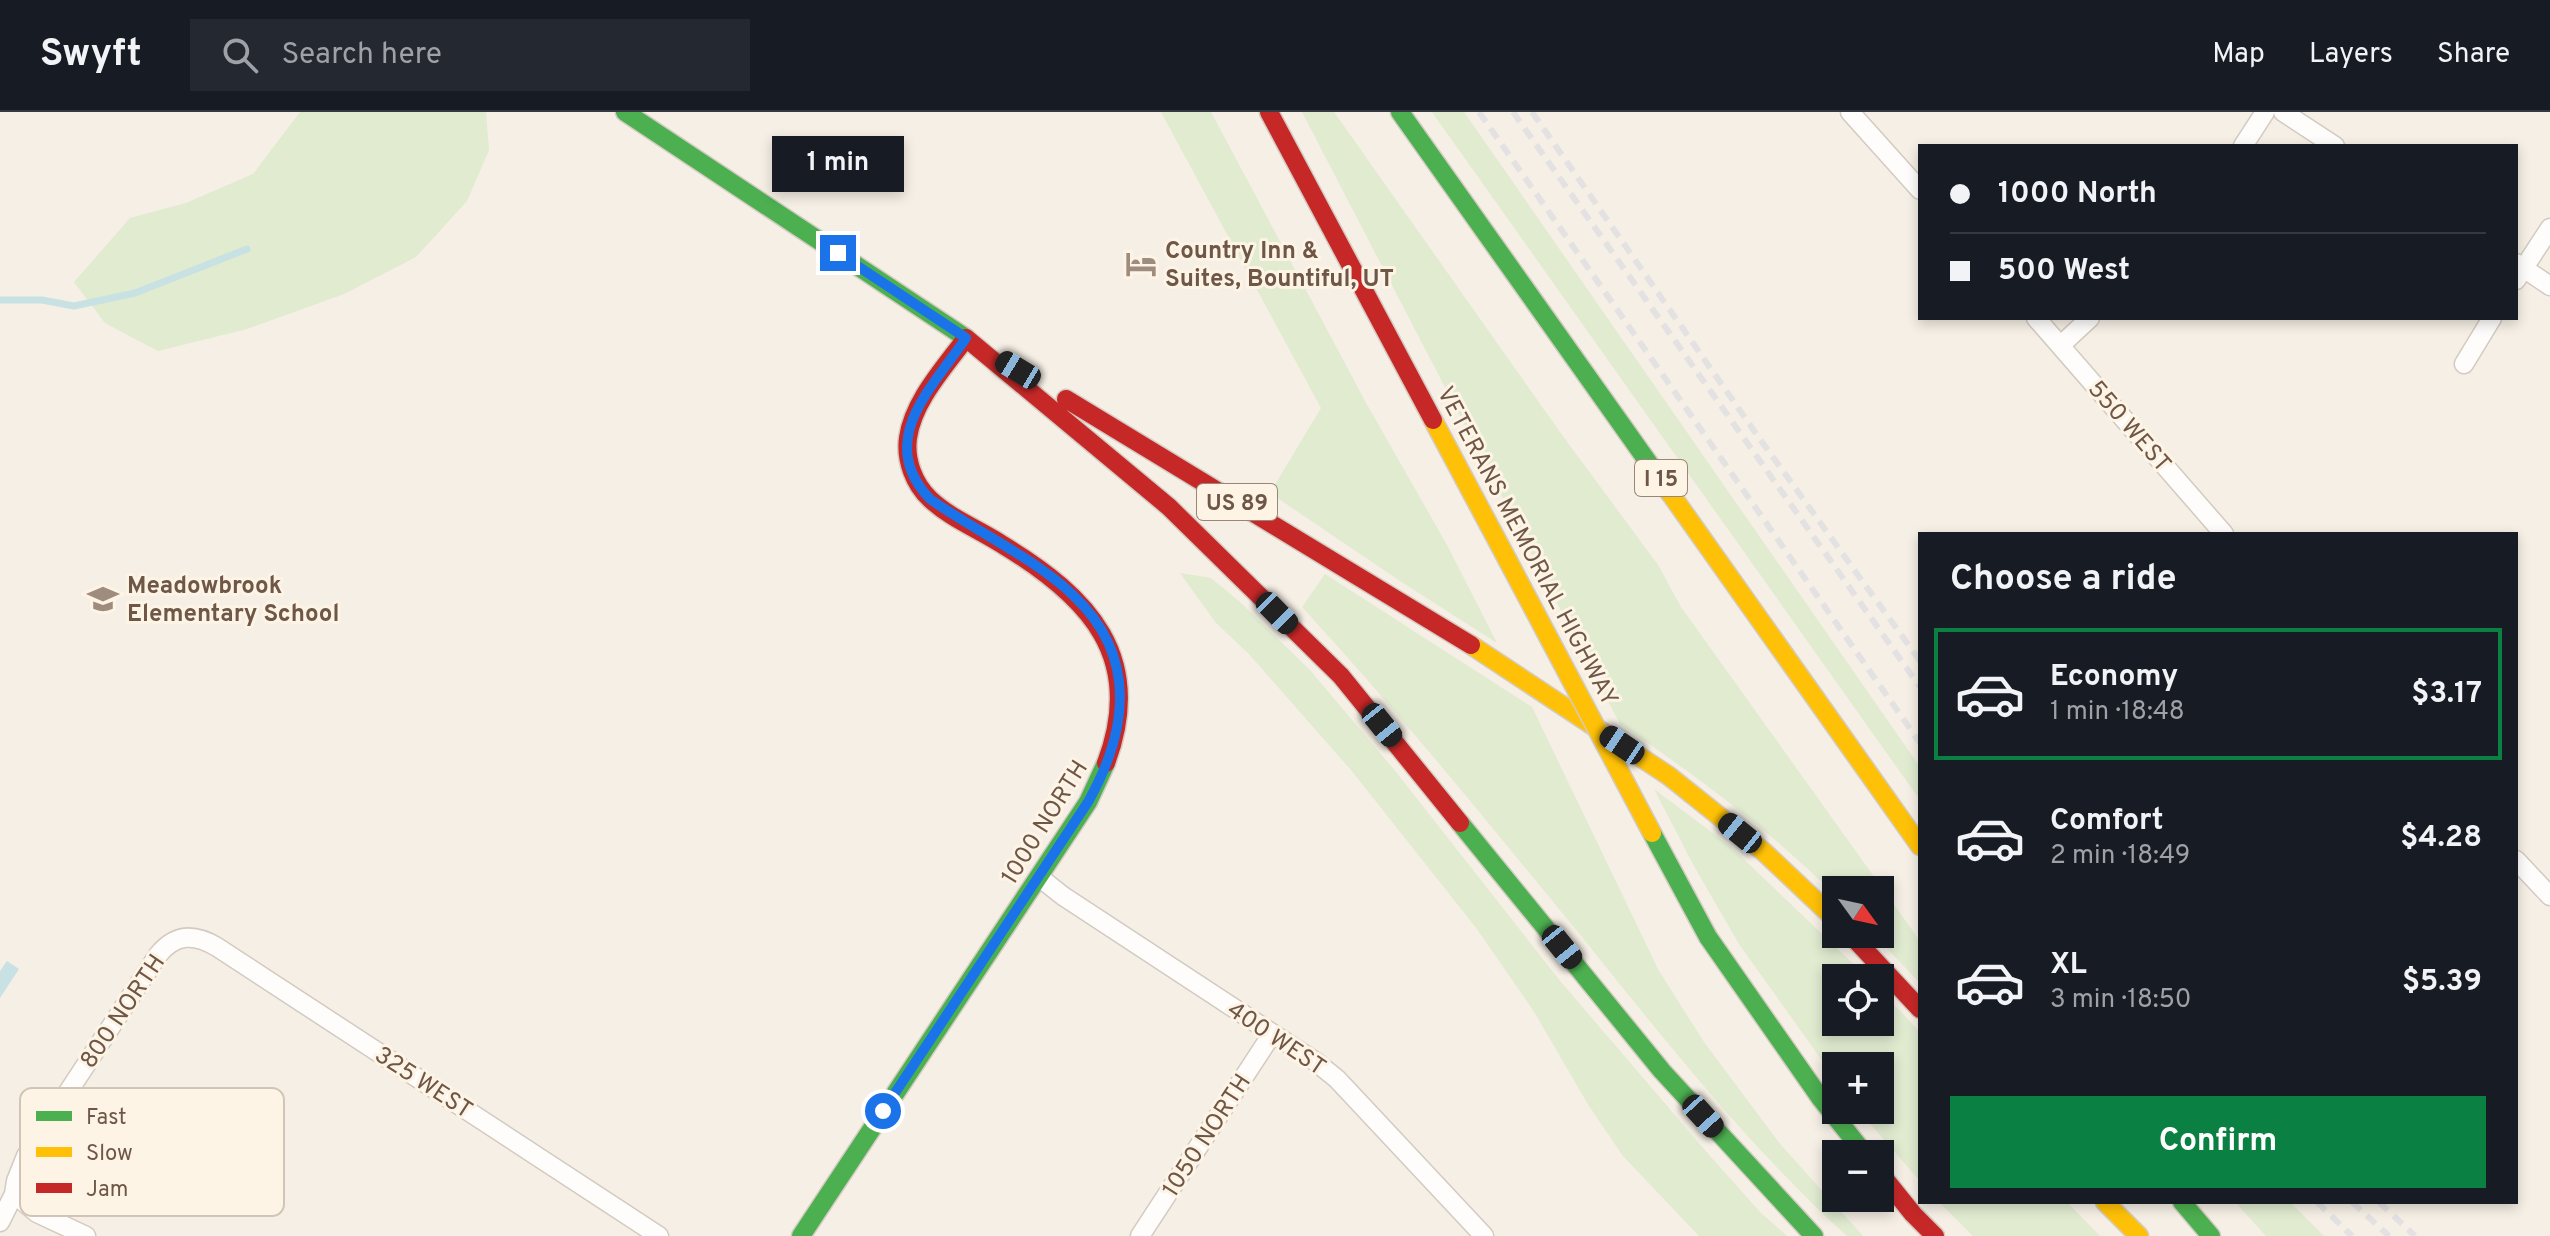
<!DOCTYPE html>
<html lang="en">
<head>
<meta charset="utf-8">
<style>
	:root { --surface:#171b24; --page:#242831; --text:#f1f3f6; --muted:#9ea1a6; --line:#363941; --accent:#0b8043 }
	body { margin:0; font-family:Overpass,sans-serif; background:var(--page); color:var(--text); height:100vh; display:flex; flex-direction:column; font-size:30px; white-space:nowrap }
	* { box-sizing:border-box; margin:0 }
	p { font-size:26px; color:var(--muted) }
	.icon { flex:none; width:44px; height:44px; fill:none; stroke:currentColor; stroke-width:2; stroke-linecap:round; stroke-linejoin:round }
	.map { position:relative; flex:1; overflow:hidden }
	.sheet { position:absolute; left:1918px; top:420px; width:600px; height:672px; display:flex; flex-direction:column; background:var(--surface); border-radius:0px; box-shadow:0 4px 12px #0003 }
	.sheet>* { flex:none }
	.top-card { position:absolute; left:1918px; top:32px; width:600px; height:176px; border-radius:0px; box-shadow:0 4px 12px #0003; display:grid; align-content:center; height:176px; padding:0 32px; background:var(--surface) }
	.needle { width:52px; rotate:123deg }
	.tools { position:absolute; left:1822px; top:764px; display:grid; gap:16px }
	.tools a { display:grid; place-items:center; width:72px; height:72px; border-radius:0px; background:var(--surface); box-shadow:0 4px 12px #0003; font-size:40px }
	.end { position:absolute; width:36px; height:36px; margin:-18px; border:10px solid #1a73e8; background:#fff; box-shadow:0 0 0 4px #fff }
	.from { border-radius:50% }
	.bubble { position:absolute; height:56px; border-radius:0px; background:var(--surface); box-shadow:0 4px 12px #0003; font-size:26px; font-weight:700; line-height:56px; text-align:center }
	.car { position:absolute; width:24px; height:48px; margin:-24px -12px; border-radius:10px; box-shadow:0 0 6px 2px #0007; background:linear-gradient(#222 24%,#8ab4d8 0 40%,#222 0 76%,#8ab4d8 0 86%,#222 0) }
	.top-card b { display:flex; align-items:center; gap:28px; height:76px; font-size:30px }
	.top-card b+b { border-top:2px solid var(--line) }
	.top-card i { width:20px; height:20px; background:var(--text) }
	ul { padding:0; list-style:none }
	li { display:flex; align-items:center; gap:24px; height:132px; margin:0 16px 12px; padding:0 16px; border:4px solid transparent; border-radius:0px }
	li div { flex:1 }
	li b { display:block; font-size:30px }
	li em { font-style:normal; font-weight:700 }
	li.on { border-color:var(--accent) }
	li>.icon { width:72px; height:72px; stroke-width:1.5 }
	h2 { padding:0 32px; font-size:36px; line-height:96px }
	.cta { display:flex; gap:16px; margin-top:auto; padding:16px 32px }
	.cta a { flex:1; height:92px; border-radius:0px; background:var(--accent); color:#fff; font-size:32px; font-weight:700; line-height:92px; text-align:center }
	header { display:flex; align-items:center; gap:48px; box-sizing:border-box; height:112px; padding:0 40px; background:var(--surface); border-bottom:2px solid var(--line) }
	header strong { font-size:38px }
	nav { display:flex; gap:44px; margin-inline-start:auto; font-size:28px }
	.search { width:560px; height:72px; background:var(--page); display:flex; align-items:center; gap:20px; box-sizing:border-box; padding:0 28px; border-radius:0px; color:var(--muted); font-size:30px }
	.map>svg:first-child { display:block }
</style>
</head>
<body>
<header>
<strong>Swyft</strong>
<div class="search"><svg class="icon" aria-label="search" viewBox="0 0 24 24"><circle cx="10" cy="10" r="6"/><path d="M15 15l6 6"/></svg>Search here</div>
<nav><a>Map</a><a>Layers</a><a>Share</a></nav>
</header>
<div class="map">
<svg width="2550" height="1124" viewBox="0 0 2550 1124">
	<rect width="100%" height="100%" fill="#f5efe5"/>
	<path fill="#e0ebd0" d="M300,0H486L489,38L467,89L416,145L344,182L247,217L158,239L105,211L74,170L130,106L186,91L253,62Z
		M1161,0H1211L1365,289L1447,433L1497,531L1400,469L1270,381L1321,296Z
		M1302,0H1334L1557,316L1658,453L1681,495L1920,829V871L1873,822H1880V778H1836V784C1771,719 1697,664 1620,612Z
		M1432,0H1464L1920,655V688Z
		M1180,461L1211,466L1240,490L1309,557L1396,660L1561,870L1710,1044L1761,1101L1787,1124H1699L1623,1044L1589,994L1533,898L1477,817L1351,658L1247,540L1216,511Z
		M1325,462L1532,595L1659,859L1704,930L1780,1032L1863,1124H1847C1748,1034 1665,928 1581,824C1490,713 1400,601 1302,495Z
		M1654,677L1730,734L1868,866H1836V910H1880V878L1920,920V1069L1858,998H1880V954H1836V968L1739,832L1694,754Z
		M1939,1090H2067L2100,1124H1973Z
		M2235,1090H2290L2324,1124H2266Z"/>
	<path fill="#c8e2e3" d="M7,849L19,857L0,886V859Z"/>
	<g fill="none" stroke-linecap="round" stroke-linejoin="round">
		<path stroke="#c8e2e3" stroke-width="7" d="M0,188H42L74,194L135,181L247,137"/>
		<defs>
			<path id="street" d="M1850,0L1920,78
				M2283,0L2335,34
				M2243,34L2265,0
				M2516,151L2550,174
				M2516,168L2550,116
				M2036,206L2224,422
				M2061,233L2090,206
				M2464,252L2492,206
				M2516,748L2550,784
				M1039,765L1063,784L1316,950L1337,967L1484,1124
				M14,1082L37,1101L86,1124
				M0,1110L14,1082L16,1069L26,1044L158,843C175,822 194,821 217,835L659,1124
				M1140,1124L1272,922"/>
			<path id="fast" d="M625,0L966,226
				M1400,0L1670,381
				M1460,711L1662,959L1814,1124
				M1708,825L1821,987L1865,1042
				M2182,1090L2211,1124
				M801,1124L1088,690L1106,651"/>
			<path id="slow" d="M1433,308L1507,447
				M1670,381L1920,734
				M1471,533L1669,664L1764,740L1836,808
				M2105,1090L2139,1124"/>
			<path id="jam" d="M1269,0L1433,308
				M966,226C945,255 913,289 908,326C905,348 914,372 930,387C950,406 980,418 1003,433C1089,485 1146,545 1106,651
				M966,226L1169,395L1341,564L1460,711
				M1066,287L1471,533
				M1850,822L1920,897
				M1880,1061L1913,1102L1935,1124"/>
		</defs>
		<use href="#street" stroke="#d3cac1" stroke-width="21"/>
		<use href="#fast" stroke="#d4cbc2" stroke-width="21"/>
		<use href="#slow" stroke="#d4cbc2" stroke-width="21"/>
		<use href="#jam" stroke="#d4cbc2" stroke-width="21"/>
		<use href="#street" stroke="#fefdfb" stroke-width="18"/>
		<use href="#fast" stroke="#4caf50" stroke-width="18"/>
		<use href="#slow" stroke="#ffc107" stroke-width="18"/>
		<use href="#jam" stroke="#c62828" stroke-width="18"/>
		<path stroke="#e3e1e2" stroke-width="6" stroke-dasharray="12 8" stroke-linecap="butt" d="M1479,0L1920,631
			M1513,0L1920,575
			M1532,0L1757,323L1920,549
			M2317,1090L2352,1124
			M2352,1090L2389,1124
			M2379,1090L2415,1124"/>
		<defs>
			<path id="fast-bridge" d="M1652,721L1708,825"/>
			<path id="slow-bridge" d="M1507,447L1652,721"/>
		</defs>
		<use href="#fast-bridge" stroke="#d3cbc3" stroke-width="21" stroke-linecap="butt"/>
		<use href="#slow-bridge" stroke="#d3cbc3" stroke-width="21" stroke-linecap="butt"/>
		<use href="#fast-bridge" stroke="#4caf50" stroke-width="18"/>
		<use href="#slow-bridge" stroke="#ffc107" stroke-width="18"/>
	</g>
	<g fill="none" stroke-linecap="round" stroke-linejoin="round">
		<path stroke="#1a73e8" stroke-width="10" d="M838,141L966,226C931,277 875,329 930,387C975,419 1033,445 1073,483C1138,544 1128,619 1088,690L883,999"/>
	</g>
	<defs>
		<symbol id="hotel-bare" viewBox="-9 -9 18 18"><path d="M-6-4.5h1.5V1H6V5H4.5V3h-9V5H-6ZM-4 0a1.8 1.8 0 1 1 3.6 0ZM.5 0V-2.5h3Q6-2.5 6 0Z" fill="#9e8c7f" stroke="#fef4e5" stroke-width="2.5" paint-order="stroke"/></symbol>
		<symbol id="school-bare" viewBox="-9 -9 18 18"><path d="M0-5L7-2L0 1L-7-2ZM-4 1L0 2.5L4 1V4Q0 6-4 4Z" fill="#9e8c7f" stroke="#fef4e5" stroke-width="2.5" paint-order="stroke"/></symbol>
	</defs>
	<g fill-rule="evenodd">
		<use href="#hotel-bare" x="1119" y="130" width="44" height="44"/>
		<use href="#school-bare" x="81" y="465" width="44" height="44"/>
	</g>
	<g text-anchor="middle" stroke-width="6" stroke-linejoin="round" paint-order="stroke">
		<g fill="#fef4e5" stroke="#9a8677" stroke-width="2">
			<rect x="1635" y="348" width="52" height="36" rx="6"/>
			<rect x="1197" y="372" width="80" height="36" rx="6"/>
		</g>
		<g font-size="22" font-weight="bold" fill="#6f5748">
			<text x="1661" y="374">I 15</text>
			<text x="1237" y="398">US 89</text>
		</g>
		<g font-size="24" font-weight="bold" fill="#6f5748" stroke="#fef4e5" text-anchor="start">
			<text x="1165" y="146">Country Inn &amp;<tspan x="1165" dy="28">Suites, Bountiful, UT</tspan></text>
			<text x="127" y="481">Meadowbrook<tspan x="127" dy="28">Elementary School</tspan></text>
		</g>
		<g font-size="24" fill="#6f5748" stroke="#fef4e5">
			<text transform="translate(2130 314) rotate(49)" y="8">550 WEST</text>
			<text transform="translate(1528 434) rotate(62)" y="8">VETERANS MEMORIAL HIGHWAY</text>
			<text transform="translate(1044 710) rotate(-58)" y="8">1000 NORTH</text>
			<text transform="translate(122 899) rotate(-56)" y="8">800 NORTH</text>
			<text transform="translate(1277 926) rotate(34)" y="8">400 WEST</text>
			<text transform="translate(424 970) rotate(33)" y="8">325 WEST</text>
			<text transform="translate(1206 1023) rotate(-57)" y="8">1050 NORTH</text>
		</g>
	</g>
	<rect x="20" y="976" width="264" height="128" rx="12" fill="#fef4e5" stroke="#d3c5b6" stroke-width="2"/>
	<rect x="36" y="999" width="36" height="10" fill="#4caf50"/>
	<rect x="36" y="1035" width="36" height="10" fill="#ffc107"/>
	<rect x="36" y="1071" width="36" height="10" fill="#c62828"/>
	<g font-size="22" fill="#6f5748">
		<text x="86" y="1012">Fast</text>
		<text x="86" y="1048">Slow</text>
		<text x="86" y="1084">Jam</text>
	</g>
</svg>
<div class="tools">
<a><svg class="needle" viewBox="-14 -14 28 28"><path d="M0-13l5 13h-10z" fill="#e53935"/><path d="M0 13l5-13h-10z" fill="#9ea1a6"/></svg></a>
<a><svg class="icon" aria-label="locate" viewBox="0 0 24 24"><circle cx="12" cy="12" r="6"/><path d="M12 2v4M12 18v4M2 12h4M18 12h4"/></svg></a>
<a>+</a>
<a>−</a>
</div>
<i class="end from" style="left:883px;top:999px"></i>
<i class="end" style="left:838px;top:141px"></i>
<div class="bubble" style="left:772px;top:24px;width:132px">1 min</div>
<i class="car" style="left:1018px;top:258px;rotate:301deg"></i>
<i class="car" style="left:1277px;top:501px;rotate:135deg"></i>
<i class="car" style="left:1382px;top:613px;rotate:141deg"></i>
<i class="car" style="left:1622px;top:633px;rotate:304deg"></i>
<i class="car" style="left:1740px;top:721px;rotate:309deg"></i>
<i class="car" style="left:1562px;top:835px;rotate:141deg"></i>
<i class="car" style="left:1703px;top:1004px;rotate:138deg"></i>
<div class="top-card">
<b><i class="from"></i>1000 North</b>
<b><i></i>500 West</b>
</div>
<section class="sheet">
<h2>Choose a ride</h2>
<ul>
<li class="on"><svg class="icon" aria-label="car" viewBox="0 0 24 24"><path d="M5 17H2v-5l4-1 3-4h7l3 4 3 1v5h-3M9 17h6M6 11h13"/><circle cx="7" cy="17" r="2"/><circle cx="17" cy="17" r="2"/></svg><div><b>Economy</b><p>1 min · 18:48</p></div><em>$3.17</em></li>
<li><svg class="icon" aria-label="car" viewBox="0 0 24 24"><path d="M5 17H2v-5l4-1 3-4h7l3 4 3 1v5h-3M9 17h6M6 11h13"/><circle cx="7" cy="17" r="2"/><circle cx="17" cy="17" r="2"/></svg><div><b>Comfort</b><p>2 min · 18:49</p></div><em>$4.28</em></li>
<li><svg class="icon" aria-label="car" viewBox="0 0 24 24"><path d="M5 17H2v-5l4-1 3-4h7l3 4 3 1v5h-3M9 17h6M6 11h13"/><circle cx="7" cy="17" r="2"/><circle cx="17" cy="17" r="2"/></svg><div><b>XL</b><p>3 min · 18:50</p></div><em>$5.39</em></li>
</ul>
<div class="cta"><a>Confirm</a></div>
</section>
</div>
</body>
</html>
